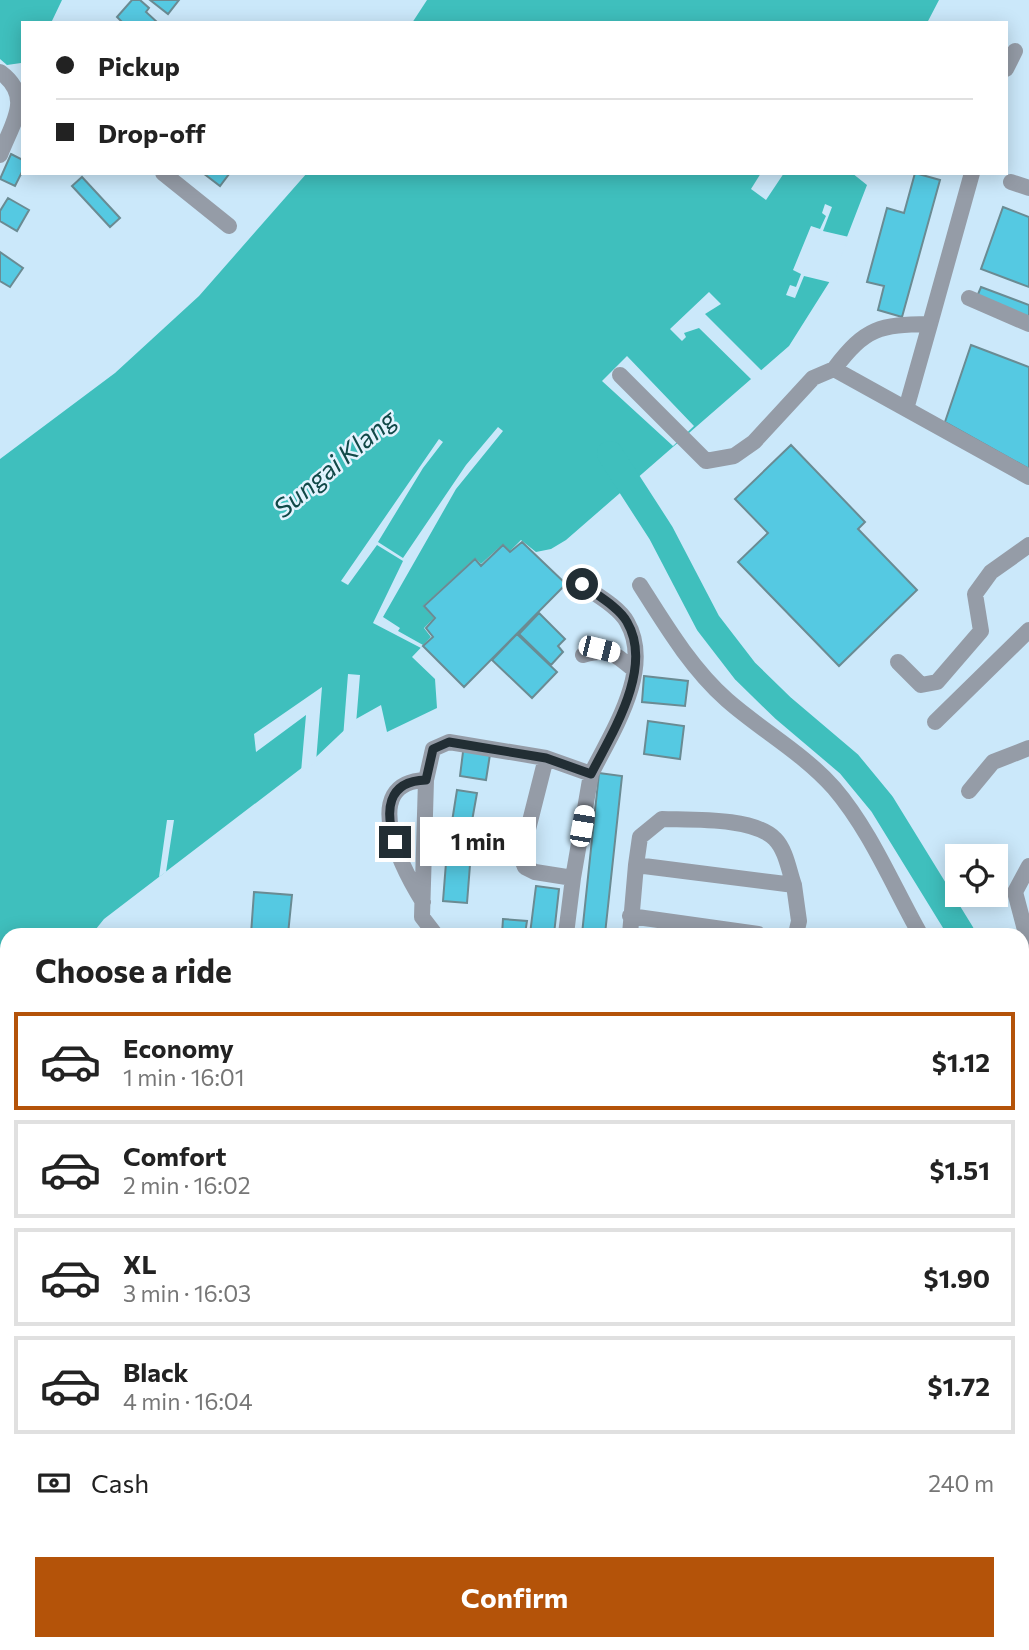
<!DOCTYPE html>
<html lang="en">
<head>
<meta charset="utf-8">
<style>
	:root { --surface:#fff; --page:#f6f6f6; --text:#222; --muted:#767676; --line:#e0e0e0; --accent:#b45309 }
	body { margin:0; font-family:Commissioner,sans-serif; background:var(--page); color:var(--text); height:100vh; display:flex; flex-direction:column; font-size:26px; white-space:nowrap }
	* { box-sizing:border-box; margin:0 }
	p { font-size:23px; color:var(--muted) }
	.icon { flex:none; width:38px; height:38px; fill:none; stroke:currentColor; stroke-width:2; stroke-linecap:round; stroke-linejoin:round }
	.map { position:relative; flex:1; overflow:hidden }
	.side { position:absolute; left:0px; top:928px; width:1029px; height:723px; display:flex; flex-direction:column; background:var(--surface); border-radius:21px 21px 0 0; box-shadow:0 4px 18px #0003 }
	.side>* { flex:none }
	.guide { position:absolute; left:21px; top:21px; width:987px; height:154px; border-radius:0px; box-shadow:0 4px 18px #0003; display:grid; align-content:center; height:154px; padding:0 35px; background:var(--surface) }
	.tools { position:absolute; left:945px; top:844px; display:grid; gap:14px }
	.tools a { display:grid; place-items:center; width:63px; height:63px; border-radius:0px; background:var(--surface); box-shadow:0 4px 18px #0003; font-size:35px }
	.end { position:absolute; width:32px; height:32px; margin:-16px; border:9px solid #222e34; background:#fff; box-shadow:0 0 0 4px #fff }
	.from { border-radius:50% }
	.bubble { position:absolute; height:49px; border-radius:0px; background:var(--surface); box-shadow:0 4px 18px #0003; font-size:23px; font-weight:700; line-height:49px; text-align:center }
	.car { position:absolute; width:21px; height:42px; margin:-21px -10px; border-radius:9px; box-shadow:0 0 5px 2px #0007; background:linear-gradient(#fff 24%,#345 0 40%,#fff 0 76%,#345 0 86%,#fff 0) }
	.guide b { display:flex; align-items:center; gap:24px; height:66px; font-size:26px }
	.guide b+b { border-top:2px solid var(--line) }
	.guide i { width:18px; height:18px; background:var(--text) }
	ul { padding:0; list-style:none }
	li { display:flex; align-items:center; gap:21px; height:98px; margin:0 14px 10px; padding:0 21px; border:4px solid var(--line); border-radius:0px }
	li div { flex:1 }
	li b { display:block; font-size:26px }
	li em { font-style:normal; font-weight:700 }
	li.selected { border-color:var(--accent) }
	li>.icon { width:63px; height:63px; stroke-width:1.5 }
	h2 { padding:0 35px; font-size:32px; line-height:84px }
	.pay { display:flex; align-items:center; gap:18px; height:77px; padding:0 35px; font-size:26px }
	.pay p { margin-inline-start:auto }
	.button { display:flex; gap:14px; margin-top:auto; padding:14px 35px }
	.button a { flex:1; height:80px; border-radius:0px; background:var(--accent); color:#fff; font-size:28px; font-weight:700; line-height:80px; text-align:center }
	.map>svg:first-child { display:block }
</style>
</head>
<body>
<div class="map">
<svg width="1029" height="1650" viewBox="0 0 1029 1650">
	<rect width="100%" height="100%" fill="#cbe8fa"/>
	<path fill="#b4bdf7" d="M332,1643H397L394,1650H352Z
		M610,1643H840L837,1650H607Z"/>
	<path fill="#3fbfbd" d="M0,0H62L51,23H23L21,63L7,65L0,59Z
		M427,0H939L927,23H412Z
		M307,173H852L867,185L830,281L789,346L566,540L551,549L536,552L521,540L510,551L503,544L481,564L475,558L423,606L434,618L424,628L431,637L412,657L435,679L437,708L387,732L381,705L356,719L316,757L104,919L92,934H7V1016L0,1019V459L115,373L199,296Z"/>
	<path fill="#cbe8fa" d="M761,173H784L766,200L751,189Z
		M825,204L832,207L823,231L849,237L838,263L841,266L833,283L804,276L795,298L786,295L790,285L796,287L801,274L793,270L811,226L820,229L826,216L822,213Z
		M709,292L721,304L705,314L762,371L752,380L699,328L684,333L686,337L682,341L670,329Z
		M627,356L694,426L673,446L602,381Z
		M498,427L503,431L456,489L383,617L400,628L398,631L423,645L421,648L373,623L403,561L377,545L348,585L341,581L439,439L443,442L423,468L378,542L403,558L466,465Z
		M348,674L360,675L356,724L343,738Z
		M322,687L316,762L301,772L306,715L256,752L254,734Z
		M167,820H174L166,872L159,877Z"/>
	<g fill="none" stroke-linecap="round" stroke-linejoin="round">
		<path stroke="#3fbfbd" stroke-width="26" d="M610,454L661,533L708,623L745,671L783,708L849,764L882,804L962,934"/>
	</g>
	<path fill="#55c9e2" stroke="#6a8b93" stroke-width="2" d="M132,0H140L149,8L146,12L158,23H123L117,17Z
		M150,0H179L168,14Z
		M11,154L23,160V170L15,186L0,179Z
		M203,173H228L229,174L220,186Z
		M915,173L940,180L902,317L878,310L884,286L867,282L887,208L904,213Z
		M82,177L120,218L110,227L72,186Z
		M8,198L29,210L17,231L0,221V211Z
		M1003,207L1029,217V287L981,269Z
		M0,252L23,268L10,287L0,281Z
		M981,287L1029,305V327L973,306Z
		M971,345L1029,367V469L945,422Z
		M791,445L865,522L858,529L917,590L839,666L738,562L768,533L735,499Z
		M522,542L566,584L464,687L423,646L433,637L426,628L435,618L424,606L475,559L481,566L503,545L510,552Z
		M539,613L565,639L558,646L563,652L551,665L519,634Z
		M517,634L557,672L532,698L492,660Z
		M644,676L688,681L685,706L642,702Z
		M648,721L684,726L680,759L644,754Z
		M464,744L491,748L486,780L460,776Z
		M599,773L622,776L605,934H582Z
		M457,790L477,793L470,832L451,828Z
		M447,850L471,852L467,903L443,901Z
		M536,886L559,889L554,934H530Z
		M254,892L292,895L288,934H251Z
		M503,919L527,921L525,934H502Z
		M7,1052V1121H3L0,1053Z
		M7,1133V1173L3,1174L0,1134Z
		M1022,1249L1029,1250V1283L1022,1282Z
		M1022,1284H1029V1325L1022,1324Z
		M7,1378V1420L0,1423V1381Z
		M0,1524L7,1527V1585L0,1582Z
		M454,1643H465L486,1650H451Z"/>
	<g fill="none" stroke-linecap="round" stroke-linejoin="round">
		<path stroke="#959ca7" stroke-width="16" d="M1006,69L1015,51
			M0,72C34,97 12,123 0,155
			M163,173L229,226
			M1011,182L1029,188
			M969,298L1029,324
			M834,369C866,327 879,325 930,324L972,173
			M620,375L706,461L734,456L754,442L813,378L834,369L1029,477
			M906,409L930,324
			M640,585C666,626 691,668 727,700C761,730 803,753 834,788C870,830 893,886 920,934
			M583,655C609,648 613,652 633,669
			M898,662L921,685L937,682L981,631L975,594L991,572L1029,545
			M935,722L1029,630
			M546,758L521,857L525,867L535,872L573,878L591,774
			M969,791L993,762L1029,748
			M636,865L640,837L662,819C691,820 754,817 775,839C786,850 789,871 794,885
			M1029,866L1015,892L1029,945
			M423,902C403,870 357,782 426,780
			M630,916L758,934
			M435,934L422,917L426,780L433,749L449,742L546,758L591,774C612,732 654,669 627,622C619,607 595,594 581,584
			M566,934L573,878
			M630,934L636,865L794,885L799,921L796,934
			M1022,1031L1029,1029
			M1022,1130L1029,1135
			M0,1178L7,1217
			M1022,1182L1029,1183
			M0,1248L7,1245
			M0,1366L7,1365
			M0,1434L7,1432
			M0,1469L7,1467
			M0,1630L7,1633
			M42,1643L65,1650
			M125,1650L127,1643
			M256,1650L258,1643
			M591,1650L593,1643
			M911,1650L912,1643"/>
		<path stroke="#415058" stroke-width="4.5" stroke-dasharray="12 12" stroke-linecap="butt" d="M0,1290L7,1288
			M0,1303L7,1301
			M0,1316L7,1314
			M1022,1332L1029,1333
			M1022,1351L1029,1352
			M1022,1375H1029
			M1022,1388L1029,1389
			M1022,1403L1029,1404"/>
	</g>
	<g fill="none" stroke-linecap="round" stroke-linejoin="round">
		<path stroke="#222e34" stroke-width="9" d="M395,842C385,812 386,781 426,780L433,749L449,742L546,758L591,774C612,733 654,668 627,622C619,607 595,594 582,584"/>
	</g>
	<g text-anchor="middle" stroke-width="5" stroke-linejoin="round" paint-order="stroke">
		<g font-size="26" font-style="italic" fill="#114948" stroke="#e2f3fe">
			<text transform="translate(335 464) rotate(-40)" y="9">Sungai Klang</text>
		</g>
	</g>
</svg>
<div class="tools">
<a><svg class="icon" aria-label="locate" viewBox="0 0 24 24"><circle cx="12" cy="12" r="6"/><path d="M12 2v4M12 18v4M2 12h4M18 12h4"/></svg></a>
</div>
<i class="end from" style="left:582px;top:584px"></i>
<i class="end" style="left:395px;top:842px"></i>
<div class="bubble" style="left:420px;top:817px;width:116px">1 min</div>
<i class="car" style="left:599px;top:649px;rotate:104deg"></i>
<i class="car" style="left:582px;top:826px;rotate:10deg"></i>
<div class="guide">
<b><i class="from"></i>Pickup</b>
<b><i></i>Drop-off</b>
</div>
<section class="side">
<h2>Choose a ride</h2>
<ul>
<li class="selected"><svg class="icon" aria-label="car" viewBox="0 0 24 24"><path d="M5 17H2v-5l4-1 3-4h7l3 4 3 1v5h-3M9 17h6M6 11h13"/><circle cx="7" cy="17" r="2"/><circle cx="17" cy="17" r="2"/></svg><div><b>Economy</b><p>1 min · 16:01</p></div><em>$1.12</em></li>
<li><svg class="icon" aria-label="car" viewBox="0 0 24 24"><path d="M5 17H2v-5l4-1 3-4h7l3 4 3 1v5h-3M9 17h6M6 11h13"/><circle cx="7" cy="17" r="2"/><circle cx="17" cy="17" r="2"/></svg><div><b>Comfort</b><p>2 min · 16:02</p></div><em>$1.51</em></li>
<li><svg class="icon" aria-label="car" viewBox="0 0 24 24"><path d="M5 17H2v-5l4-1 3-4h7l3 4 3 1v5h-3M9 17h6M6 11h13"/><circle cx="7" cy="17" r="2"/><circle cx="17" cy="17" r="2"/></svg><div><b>XL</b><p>3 min · 16:03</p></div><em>$1.90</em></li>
<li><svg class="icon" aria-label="car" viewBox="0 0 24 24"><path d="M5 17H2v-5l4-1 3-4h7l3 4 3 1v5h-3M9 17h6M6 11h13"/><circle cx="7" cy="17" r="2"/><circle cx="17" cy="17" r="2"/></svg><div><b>Black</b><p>4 min · 16:04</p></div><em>$1.72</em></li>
</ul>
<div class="pay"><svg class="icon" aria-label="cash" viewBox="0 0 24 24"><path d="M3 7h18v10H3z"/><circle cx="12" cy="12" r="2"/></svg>Cash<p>240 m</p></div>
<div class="button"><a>Confirm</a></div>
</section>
</div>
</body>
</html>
